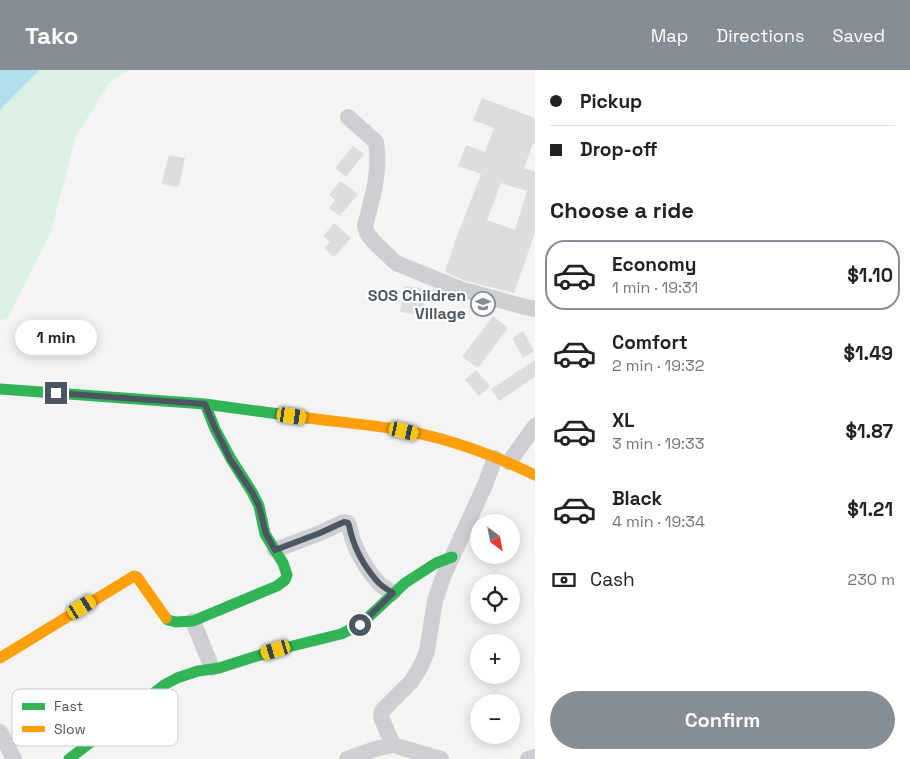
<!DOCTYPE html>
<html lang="en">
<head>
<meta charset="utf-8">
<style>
	:root { --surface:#fff; --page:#f2f2f2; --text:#222; --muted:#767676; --line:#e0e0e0; --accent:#868d94 }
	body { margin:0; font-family:"Space Grotesk",sans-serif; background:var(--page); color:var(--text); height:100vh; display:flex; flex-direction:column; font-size:19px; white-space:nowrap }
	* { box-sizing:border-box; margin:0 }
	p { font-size:16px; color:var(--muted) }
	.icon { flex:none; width:28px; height:28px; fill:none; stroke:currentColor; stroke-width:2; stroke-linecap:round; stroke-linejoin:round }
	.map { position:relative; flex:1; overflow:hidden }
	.sheet { display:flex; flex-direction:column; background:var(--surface); width:375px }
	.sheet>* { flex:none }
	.banner { display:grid; align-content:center; height:110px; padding:0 15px; background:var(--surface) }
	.needle { width:32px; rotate:148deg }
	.buttons { position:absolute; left:470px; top:444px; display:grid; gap:10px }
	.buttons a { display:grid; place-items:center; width:50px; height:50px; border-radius:50%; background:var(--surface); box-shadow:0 2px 12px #0003; font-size:25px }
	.end { position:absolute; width:22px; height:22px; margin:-11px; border:6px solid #4b5660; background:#fff; box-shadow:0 0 0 2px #fff }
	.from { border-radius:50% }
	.bubble { position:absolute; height:35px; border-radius:18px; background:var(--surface); box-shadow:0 2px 12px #0003; font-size:16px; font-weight:800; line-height:35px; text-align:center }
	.car { position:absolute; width:15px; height:30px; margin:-15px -8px; border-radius:6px; box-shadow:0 0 4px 1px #0007; background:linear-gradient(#f5c518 24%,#345 0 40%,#f5c518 0 76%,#345 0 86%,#f5c518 0) }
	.banner b { display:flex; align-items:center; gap:18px; height:48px; font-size:19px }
	.banner b+b { border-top:1px solid var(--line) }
	.banner i { width:12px; height:12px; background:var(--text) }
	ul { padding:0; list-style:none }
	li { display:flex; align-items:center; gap:15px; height:70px; margin:0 10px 8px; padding:0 5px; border:2px solid transparent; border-radius:20px }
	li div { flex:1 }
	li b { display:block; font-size:19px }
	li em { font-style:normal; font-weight:800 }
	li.selected { border-color:var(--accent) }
	li>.icon { width:45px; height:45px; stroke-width:1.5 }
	h2 { padding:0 15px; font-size:22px; line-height:60px }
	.pay { display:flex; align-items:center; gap:12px; height:55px; padding:0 15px; font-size:19px }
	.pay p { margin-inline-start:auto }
	.primary-button { display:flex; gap:10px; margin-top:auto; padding:10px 15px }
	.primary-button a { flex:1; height:58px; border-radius:30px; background:var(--accent); color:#fff; font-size:20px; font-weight:800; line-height:58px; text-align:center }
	header { display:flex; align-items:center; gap:30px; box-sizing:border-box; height:70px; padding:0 25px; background:var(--accent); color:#fff }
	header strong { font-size:24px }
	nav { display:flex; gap:28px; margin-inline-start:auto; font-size:18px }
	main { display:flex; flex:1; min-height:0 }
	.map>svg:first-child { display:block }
</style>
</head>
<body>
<header>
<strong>Tako</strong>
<nav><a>Map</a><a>Directions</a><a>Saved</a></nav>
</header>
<main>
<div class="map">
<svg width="535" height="689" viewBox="0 0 535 689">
	<rect width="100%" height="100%" fill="#f4f4f4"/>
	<path fill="#daf1e3" d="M39,0H128L110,12L76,66L50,164L7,249L0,250V40Z"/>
	<path fill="#b1e0ec" d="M0,0H39L0,40Z"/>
	<path fill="#ddddde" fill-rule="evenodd" d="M482,28L535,48V74H533L524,98L535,102V163L514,223L463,210L445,202L457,166L481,104L458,96L466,75L485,82L494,58L473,50ZM501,113L527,121L515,160L487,150Z
		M353,76L364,84L346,107L335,98Z
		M169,85L185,88L179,117L162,114L165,98H166Z
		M340,111L358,124L340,146L329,138L335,130L329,125Z
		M334,153L351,168L334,187L324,178L330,172L323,166Z
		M404,216L436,220L434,233L424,232L422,245L400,242Z
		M493,246L508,258L478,298L462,287Z
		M523,261L534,281L523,288L512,268Z
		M535,290V307L499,331L491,319Z
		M476,300L490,316L479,326L465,310Z"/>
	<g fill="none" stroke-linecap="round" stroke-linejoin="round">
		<path stroke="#cdcfd2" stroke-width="16" d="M348,47L376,72C381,100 372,129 365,156L367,163L373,171L396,193L460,219L525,237L535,239
			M509,392L535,356
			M275,480L320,463L344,452L348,453L349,455C353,476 363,495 377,511C381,516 388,520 393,523
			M193,551L212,598
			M0,662L14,689
			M393,675L381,647L382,641L411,612L421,596L427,581L435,531L443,507L485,415L495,388
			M347,689L375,679L393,675L441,689
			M528,689L535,687"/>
		<path stroke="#30b455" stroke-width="11" d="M0,319L205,334L308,348
			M166,548L168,550L176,552L193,551L277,516L285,510L287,505L283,493L265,464L259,436L252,422L231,389L215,359L205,334
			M69,689L164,615L177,608L198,601L219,598L276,580L341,564L360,555L405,513L436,493L452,487"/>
		<path stroke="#ff9f0a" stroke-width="11" d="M308,348C354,354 401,357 445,370C476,379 506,391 535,405
			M0,588L134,506L137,507L166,548"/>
	</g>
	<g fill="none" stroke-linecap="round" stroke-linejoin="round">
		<path stroke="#4b5660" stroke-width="6" d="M56,323L205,334L215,358L230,389L252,422L259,436L266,464L275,480L320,463L344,452L348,453L349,455C353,476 363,495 377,511C381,516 388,520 393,523L360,555"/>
	</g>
	<defs>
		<symbol id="school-ring" viewBox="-11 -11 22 22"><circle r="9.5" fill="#fff" stroke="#868d94" stroke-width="1.5"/><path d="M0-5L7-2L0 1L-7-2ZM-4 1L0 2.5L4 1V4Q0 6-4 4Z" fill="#868d94"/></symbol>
	</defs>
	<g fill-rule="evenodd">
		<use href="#school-ring" x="469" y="220" width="28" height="28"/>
	</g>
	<g text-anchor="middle" stroke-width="4" stroke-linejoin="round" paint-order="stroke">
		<g font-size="16" font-weight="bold" fill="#4b5660" stroke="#fff" text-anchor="end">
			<text x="466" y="231">SOS Children<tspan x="466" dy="18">Village</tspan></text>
		</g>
	</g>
	<rect x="12" y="619" width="166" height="57" rx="8" fill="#fff" stroke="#c9cccf" stroke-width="1"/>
	<rect x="22" y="633" width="23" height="7" fill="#30b455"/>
	<rect x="22" y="656" width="23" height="6" fill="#ff9f0a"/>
	<g font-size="14" fill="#4b5660">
		<text x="54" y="641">Fast</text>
		<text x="54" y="664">Slow</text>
	</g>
</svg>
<div class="buttons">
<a><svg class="needle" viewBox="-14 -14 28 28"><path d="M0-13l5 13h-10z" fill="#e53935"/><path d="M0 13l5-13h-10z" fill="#767676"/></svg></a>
<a><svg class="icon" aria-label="locate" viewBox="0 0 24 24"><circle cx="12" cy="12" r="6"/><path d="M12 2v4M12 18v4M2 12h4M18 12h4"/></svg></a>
<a>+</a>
<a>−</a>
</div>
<i class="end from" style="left:360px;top:555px"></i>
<i class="end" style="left:56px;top:323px"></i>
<div class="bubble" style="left:15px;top:250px;width:82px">1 min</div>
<i class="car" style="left:292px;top:346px;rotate:98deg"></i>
<i class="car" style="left:404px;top:361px;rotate:103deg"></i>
<i class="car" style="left:82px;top:537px;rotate:58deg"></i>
<i class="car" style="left:276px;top:580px;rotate:253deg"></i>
</div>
<section class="sheet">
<div class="banner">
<b><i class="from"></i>Pickup</b>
<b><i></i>Drop-off</b>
</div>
<h2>Choose a ride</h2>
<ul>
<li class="selected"><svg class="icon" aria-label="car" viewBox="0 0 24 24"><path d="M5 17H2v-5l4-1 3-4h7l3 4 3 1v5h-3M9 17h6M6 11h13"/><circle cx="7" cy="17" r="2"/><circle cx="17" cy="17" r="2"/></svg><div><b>Economy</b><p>1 min · 19:31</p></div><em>$1.10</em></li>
<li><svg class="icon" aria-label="car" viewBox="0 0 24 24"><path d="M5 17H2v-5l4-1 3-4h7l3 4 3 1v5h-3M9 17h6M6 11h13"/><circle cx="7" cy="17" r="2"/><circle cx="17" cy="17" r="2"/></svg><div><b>Comfort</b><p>2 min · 19:32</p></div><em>$1.49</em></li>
<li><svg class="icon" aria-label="car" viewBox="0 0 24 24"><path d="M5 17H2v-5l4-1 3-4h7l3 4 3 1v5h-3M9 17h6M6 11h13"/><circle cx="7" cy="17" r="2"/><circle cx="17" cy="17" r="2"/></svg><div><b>XL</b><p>3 min · 19:33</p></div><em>$1.87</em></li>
<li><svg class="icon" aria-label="car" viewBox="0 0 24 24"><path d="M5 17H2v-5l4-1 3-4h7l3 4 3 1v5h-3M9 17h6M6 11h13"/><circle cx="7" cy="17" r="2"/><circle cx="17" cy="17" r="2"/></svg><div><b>Black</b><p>4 min · 19:34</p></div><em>$1.21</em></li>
</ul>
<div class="pay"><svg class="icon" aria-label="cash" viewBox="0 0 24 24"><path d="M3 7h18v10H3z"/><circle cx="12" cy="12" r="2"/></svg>Cash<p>230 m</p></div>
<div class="primary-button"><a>Confirm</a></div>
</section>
</main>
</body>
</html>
